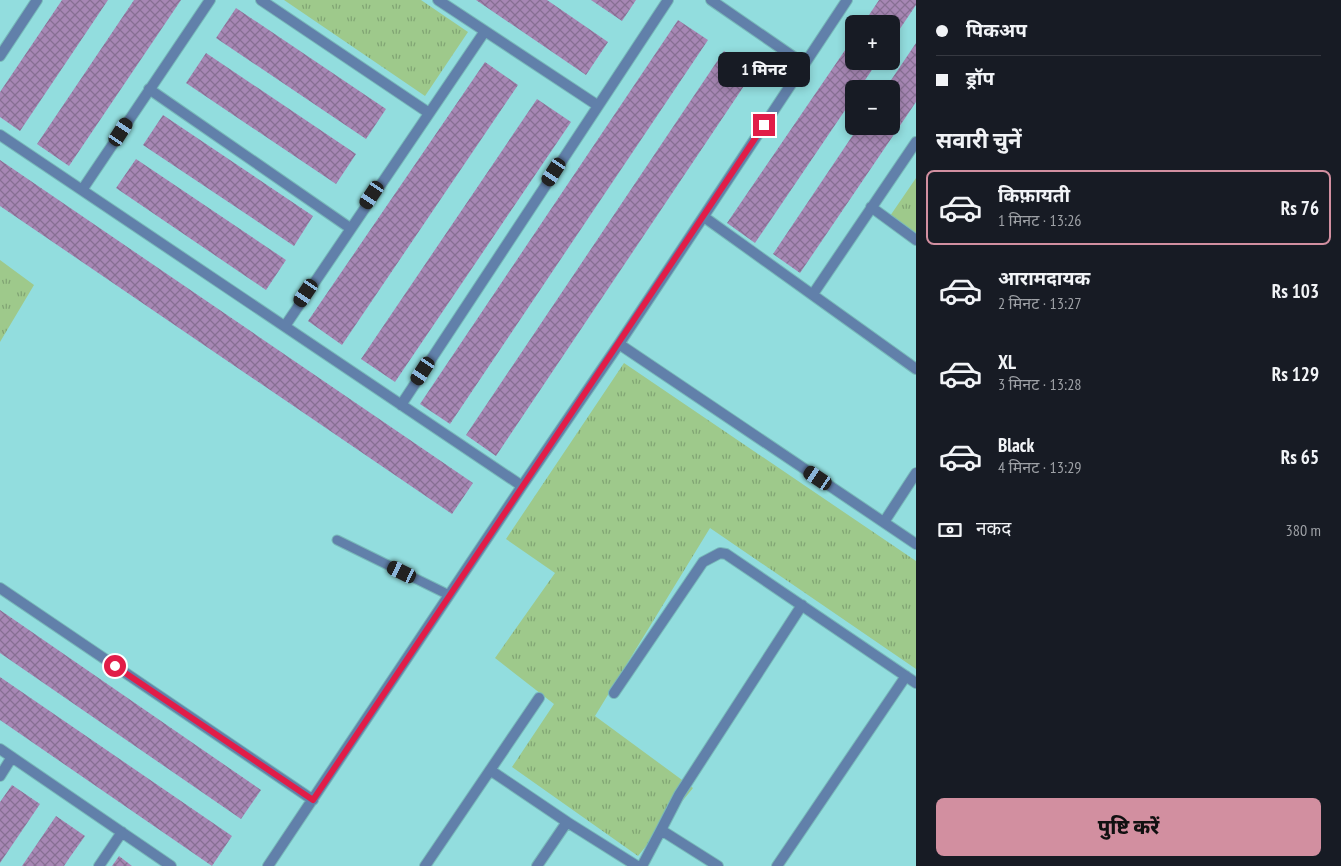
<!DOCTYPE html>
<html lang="hi">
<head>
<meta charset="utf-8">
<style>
	:root { --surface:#171b24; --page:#242831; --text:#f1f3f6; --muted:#9ea1a6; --line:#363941; --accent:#d28fa0 }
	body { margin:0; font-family:"PT Sans Narrow","Noto Sans Devanagari",sans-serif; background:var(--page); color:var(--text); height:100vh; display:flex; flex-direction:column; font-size:19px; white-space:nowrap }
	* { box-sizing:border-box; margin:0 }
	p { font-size:16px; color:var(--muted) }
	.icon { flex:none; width:28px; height:28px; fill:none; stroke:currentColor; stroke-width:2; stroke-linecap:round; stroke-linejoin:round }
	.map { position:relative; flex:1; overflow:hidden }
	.details { display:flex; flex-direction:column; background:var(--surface); width:425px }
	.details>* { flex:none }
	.guide { display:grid; align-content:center; height:110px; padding:0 20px; background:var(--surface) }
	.controls { position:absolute; left:845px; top:15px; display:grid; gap:10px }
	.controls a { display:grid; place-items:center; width:55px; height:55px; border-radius:8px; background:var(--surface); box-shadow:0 2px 8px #0003; font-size:25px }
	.end { position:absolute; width:22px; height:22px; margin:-11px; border:6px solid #e11d48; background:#fff; box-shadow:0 0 0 2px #fff }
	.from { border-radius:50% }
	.bubble { position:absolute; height:35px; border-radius:8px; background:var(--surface); box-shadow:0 2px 8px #0003; font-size:16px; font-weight:800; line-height:35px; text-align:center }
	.car { position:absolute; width:15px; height:30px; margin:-15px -8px; border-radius:6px; box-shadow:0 0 4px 1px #0007; background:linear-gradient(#222 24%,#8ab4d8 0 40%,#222 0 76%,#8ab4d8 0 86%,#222 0) }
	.guide b { display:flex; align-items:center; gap:18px; height:48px; font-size:19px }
	.guide b+b { border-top:1px solid var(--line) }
	.guide i { width:12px; height:12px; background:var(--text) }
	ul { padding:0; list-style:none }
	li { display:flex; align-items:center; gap:15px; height:75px; margin:0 10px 8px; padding:0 10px; border:2px solid transparent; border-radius:8px }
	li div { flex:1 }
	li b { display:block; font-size:19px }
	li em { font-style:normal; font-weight:800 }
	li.current { border-color:var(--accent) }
	li>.icon { width:45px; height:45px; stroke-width:1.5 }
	h2 { padding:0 20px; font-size:22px; line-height:60px }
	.pay { display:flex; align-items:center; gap:12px; height:55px; padding:0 20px; font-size:19px }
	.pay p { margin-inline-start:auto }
	.button { display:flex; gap:10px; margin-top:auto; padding:10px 20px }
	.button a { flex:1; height:58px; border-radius:8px; background:var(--accent); color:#111; font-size:20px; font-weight:800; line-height:58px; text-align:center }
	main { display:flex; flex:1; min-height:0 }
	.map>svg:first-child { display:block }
</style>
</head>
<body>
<main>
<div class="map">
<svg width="916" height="866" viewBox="0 0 916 866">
	<defs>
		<pattern id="park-tufts" width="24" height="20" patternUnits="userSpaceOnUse" patternTransform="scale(1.25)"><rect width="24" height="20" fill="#9ec98b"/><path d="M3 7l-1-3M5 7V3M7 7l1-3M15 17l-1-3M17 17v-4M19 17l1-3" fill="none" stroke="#80a473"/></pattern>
		<pattern id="building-cross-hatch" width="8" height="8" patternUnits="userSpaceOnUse" patternTransform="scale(1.25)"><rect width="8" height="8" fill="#a787b4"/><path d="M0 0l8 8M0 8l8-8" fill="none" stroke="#876f93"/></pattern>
	</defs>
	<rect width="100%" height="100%" fill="#92ddde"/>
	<path fill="url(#park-tufts)" d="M284,0H421L468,32L425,96Z
		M916,178V234L890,216Z
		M0,260L34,285L0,342Z
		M624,363L916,561V669L710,528L595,716L693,788L638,856L512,767L554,704L495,658L555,573L506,539Z"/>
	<path fill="url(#building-cross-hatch)" d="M62,0H108L20,131L0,117V92Z
		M134,0H181L69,166L37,144Z
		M476,0H547L608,42L586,75Z
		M591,0H636L622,21Z
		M879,0H916V5L891,42V24H863Z
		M236,8L386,109L366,139L216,38Z
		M678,20L708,40L450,424L420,404Z
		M854,37V61H878L859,89H854V97L755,243L727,223Z
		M916,43V102L800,273L773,254L859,126H891V89H885Z
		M724,51L754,71L496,456L466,435Z
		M206,53L356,154L336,184L186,83Z
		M485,62L518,85L342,345L308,321Z
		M537,99L571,122L395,382L361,359Z
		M163,115L313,216L294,246L143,145Z
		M136,159L286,260L266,290L116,188Z
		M0,160L473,483L452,514L0,206Z
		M0,610L261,790L241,819L0,653Z
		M0,677L232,836L212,866L0,720Z
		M12,785L40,804L0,863V802Z
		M56,816L85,836L70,857L64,866H22Z
		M119,856L132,866H112Z"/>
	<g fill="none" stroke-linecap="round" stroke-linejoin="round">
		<defs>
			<path id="service" d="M337,540L449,595"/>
			<path id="minor" d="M261,0L429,113
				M438,0L597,105
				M711,0L804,64
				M0,56L37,0
				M149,89L350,228
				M0,135L522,486
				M82,190L210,0
				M871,207L916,240
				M704,217L916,369
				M813,294L916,142
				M285,326L485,31
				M619,344L916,544
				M401,405L668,0
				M884,522L916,473
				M0,588L313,800
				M614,693L703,562L720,553L726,554L916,683
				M0,749L171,866
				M490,770L567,822L637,866
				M0,776L12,757
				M661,830L679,795L802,605
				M99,866L122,832
				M268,866L522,486L619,344L847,0
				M425,866L539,698
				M537,866L567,822
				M642,866L661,830L718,866
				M777,866L906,676"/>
		</defs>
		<use href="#service" stroke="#78b9ba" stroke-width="11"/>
		<use href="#minor" stroke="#78b9ba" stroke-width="12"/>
		<use href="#service" stroke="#6180aa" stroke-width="9"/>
		<use href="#minor" stroke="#6180aa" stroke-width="10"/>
	</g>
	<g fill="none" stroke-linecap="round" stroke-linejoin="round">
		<path stroke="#e11d48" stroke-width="6" d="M115,666L313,800L764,125"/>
	</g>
</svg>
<div class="controls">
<a>+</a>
<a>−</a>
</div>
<i class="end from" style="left:115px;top:666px"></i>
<i class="end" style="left:764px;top:125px"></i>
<div class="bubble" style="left:718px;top:52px;width:92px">1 मिनट</div>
<i class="car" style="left:121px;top:132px;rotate:33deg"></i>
<i class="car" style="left:554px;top:172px;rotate:213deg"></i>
<i class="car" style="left:372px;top:195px;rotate:214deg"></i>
<i class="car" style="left:306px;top:293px;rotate:214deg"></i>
<i class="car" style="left:423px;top:371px;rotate:213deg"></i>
<i class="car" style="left:818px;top:478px;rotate:304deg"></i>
<i class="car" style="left:402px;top:572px;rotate:296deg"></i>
</div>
<section class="details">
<div class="guide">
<b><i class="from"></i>पिकअप</b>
<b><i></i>ड्रॉप</b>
</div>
<h2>सवारी चुनें</h2>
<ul>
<li class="current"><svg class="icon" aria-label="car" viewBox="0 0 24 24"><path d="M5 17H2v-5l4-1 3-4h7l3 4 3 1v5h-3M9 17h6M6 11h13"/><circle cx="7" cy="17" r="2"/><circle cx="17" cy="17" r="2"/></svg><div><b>किफ़ायती</b><p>1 मिनट · 13:26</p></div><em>Rs 76</em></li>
<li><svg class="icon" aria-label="car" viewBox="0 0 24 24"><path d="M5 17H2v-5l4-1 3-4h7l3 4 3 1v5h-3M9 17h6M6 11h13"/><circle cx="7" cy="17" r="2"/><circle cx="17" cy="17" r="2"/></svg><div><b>आरामदायक</b><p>2 मिनट · 13:27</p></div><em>Rs 103</em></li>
<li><svg class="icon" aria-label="car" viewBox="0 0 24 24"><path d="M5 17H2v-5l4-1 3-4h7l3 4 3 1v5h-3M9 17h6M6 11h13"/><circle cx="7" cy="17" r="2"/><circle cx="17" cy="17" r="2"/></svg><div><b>XL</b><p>3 मिनट · 13:28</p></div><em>Rs 129</em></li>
<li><svg class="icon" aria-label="car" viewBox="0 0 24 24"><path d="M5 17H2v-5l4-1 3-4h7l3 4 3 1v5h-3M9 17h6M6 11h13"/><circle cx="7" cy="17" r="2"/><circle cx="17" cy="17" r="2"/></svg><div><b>Black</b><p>4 मिनट · 13:29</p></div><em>Rs 65</em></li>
</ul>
<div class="pay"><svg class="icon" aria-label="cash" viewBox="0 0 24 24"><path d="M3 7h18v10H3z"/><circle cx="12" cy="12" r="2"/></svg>नकद<p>380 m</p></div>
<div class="button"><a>पुष्टि करें</a></div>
</section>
</main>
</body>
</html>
